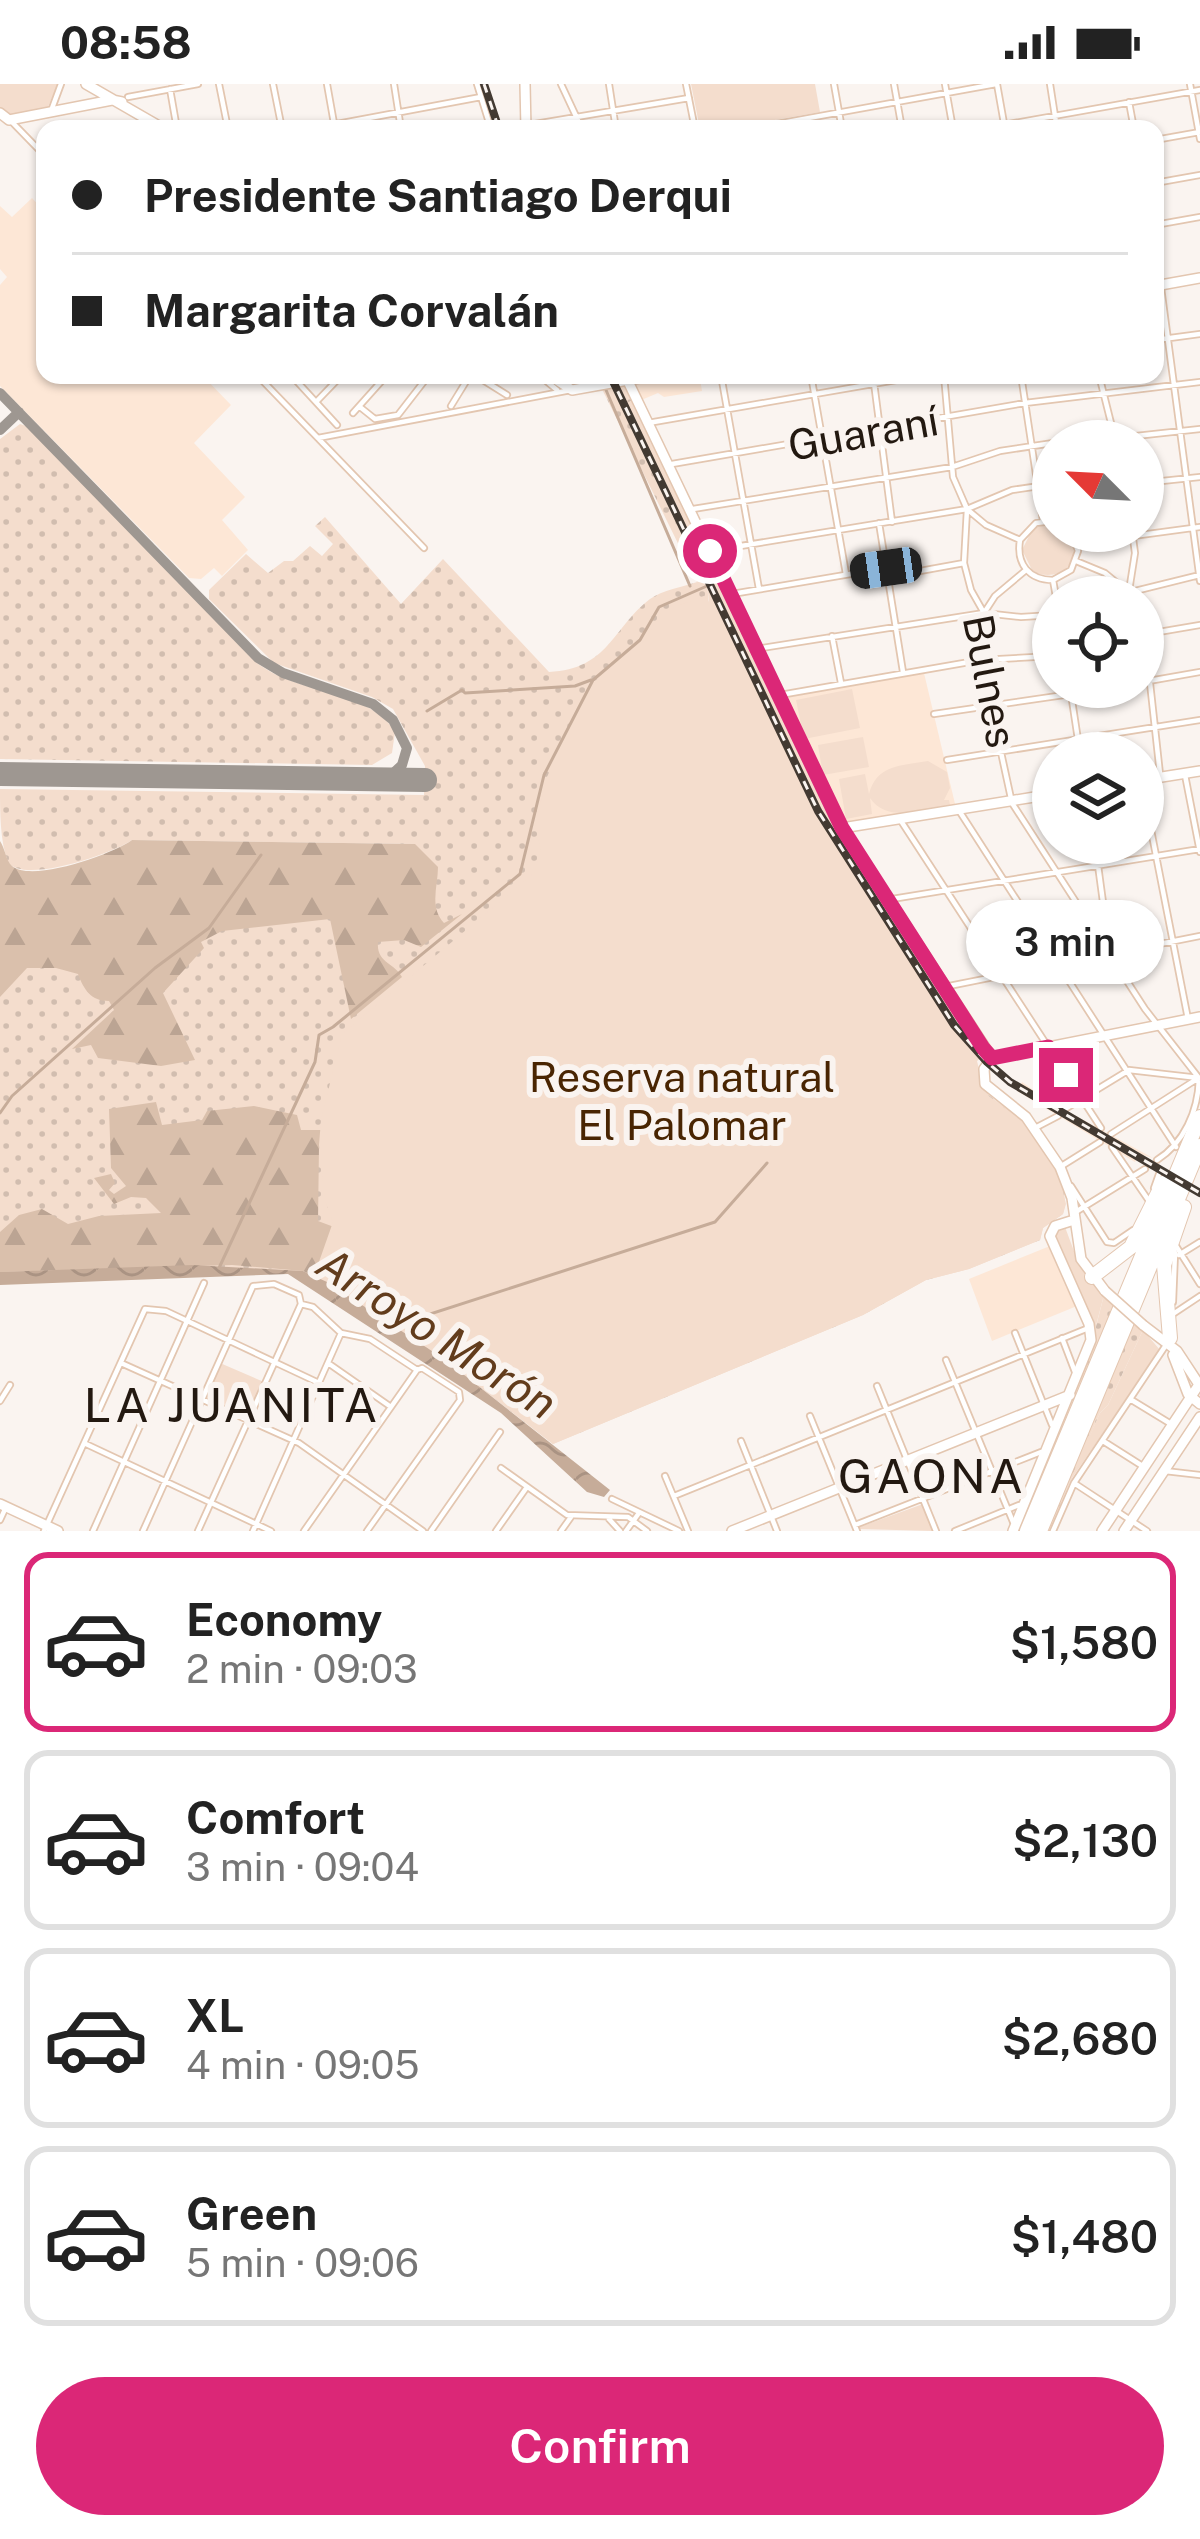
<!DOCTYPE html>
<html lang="en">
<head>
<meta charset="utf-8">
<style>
	:root { --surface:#fff; --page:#f2f2f2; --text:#222; --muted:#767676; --line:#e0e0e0; --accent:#db2777 }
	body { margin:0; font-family:"Public Sans",sans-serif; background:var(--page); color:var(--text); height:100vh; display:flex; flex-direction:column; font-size:45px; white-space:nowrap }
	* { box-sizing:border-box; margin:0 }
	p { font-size:39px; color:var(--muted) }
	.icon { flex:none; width:66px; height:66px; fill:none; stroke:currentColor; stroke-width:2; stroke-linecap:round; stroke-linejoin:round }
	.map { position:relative; height:1447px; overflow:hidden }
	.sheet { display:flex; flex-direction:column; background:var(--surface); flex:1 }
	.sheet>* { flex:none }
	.hud { position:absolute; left:36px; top:36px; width:1128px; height:264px; border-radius:24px; box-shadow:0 3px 9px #0004; display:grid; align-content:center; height:264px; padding:0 36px; background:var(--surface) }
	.needle { width:78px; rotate:294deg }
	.fabs { position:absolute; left:1032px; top:336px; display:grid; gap:24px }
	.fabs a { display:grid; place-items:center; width:132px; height:132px; border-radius:50%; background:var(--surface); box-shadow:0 3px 9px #0004; font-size:60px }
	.end { position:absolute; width:54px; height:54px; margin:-27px; border:15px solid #db2777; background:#fff; box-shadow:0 0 0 6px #fff }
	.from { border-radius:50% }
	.bubble { position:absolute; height:84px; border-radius:42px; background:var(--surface); box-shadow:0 3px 9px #0004; font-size:39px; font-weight:600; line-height:84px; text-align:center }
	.car { position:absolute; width:36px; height:72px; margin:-36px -18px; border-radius:15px; box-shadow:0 0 9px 3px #0007; background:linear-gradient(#222 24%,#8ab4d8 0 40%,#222 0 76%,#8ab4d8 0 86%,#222 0) }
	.hud b { display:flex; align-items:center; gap:42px; height:114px; font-size:45px }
	.hud b+b { border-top:3px solid var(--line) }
	.hud i { width:30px; height:30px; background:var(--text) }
	ul { padding:21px 0 0; list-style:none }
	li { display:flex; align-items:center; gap:36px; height:180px; margin:0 24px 18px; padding:0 12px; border:6px solid var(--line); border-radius:24px }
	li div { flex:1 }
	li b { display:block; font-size:45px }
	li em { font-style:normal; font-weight:600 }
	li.selected { border-color:var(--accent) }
	li>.icon { width:108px; height:108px; stroke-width:1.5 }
	.action { display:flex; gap:24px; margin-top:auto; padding:24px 36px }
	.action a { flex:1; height:138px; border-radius:72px; background:var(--accent); color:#fff; font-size:48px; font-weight:600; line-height:138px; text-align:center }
	.status { display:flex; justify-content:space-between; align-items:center; height:84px; padding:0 60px; background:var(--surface); direction:ltr }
	.status svg { height:33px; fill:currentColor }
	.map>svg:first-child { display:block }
</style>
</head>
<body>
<div class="status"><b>08:58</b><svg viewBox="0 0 49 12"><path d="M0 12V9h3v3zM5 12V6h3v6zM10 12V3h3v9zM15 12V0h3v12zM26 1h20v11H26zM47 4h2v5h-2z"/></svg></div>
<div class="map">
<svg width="1200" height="1447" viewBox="0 0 1200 1447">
	<defs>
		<pattern id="grass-dots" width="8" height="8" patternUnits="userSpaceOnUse" patternTransform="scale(3)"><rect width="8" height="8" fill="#f4ddcd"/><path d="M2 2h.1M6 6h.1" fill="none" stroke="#d1bdaf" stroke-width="1.8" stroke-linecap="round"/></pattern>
		<pattern id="forest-firs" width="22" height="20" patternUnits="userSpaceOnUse" patternTransform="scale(3)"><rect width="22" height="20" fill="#dac0ac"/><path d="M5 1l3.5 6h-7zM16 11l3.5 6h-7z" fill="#bba493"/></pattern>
		<pattern id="water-waves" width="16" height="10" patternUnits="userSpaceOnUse" patternTransform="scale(3)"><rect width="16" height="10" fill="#c6ac99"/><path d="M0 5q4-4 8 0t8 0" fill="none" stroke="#aa9383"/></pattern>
	</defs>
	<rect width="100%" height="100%" fill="#faf4f0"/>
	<path fill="#fde7d6" d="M32,114L45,128V291H202L231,321L194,359L245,413L222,436L248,466L222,492L214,484L201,495L189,494L0,302V201L7,193L0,185V122L12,133Z
		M669,291H718L700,295L702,307L664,313L658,309L639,317L633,297Z
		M924,589L956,724L848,741L840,737L784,614Z
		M1022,998L1047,1016L1153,1074L1140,1070L1135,1078L1017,1007Z
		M1050,1162L1077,1222L992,1257L969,1195Z"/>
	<path fill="url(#grass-dots)" d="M625,300L633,316L625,321L707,499L709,521L979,988C981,1016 1004,1018 1022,1036C1043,1057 1072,1100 1063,1130L1043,1144L1040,1156L969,1185L926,1196L863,1231L553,1360L444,1275L303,1187L0,1188V857L415,760L132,756C114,769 23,801 8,778C0,758 0,728 0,705L424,711L425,682L393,625L372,613L274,579L209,515V506L246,470L268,489L284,477H293L310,462L322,472L333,460L315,442L325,433L401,520L443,475L549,588C609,585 612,544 650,515C662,506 683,503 697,498L602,305Z
		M20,340L29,343L256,578C294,610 372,606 395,648L392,669L372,681L0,675V355Z
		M1104,1211L1116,1224L1020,1447H1016L1091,1262Z
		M1133,1238L1143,1246L1108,1321L1100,1329L1049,1447H1046Z"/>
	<path fill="url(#forest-firs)" d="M132,756L415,760L438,783C438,802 429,823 444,839L462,830L421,863L404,856L378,858C376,879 395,879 402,893L351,935L330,835L222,847L201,858L204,864L163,909L195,976L161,982L98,974L91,961L72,965L114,926L109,917C91,917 84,906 78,890L56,884H27L0,913V757C5,764 6,777 12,782C32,799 113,770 132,756Z
		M377,937L327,1198L303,1187L232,1181L0,1188V1148L19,1131L42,1125L68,1140L99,1132L161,1129L146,1114L131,1113L114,1120L94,1094L111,1090L115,1099L109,1106L114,1110L126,1102L111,1084L109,1025L156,1018L162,1041L202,1036L207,1027L254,1022L297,1031L301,1046H326L319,1062L318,1137L334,1143Z"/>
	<path fill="#f4ddcd" d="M0,0H58L47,25L10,31L0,26Z
		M691,0H815L820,28L723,45H700Z
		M633,316L822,712L985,971L977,977L985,1009L1024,1039L1059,1090L1066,1120L1063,1130L1043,1144L1040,1156L969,1185L926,1196L863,1231L553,1360L444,1275L314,1192L333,1138L325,1117L319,1061L321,1036L342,950L534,789L541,767L535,740L547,693L572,637L595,597L646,556L661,528L704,512L709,518L707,499L624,320Z
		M1049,439L1053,447H1067C1085,474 1064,500 1033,488L1022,466L1033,444Z
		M852,605L860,644L804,655L796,616Z
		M863,653L869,683L823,691L818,661Z
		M928,677L947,688L950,704L944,716H949L950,721C923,725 888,740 870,714L872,730L846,735L839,695L865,690L869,710C877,680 901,682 928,677Z
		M1065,1143L1078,1178L1104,1211L1093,1253L1052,1147Z
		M1143,1246L1160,1266L1068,1400L1100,1329L1108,1321Z
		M220,1279L264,1298L249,1334L205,1314Z
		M923,1420L934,1447L859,1445L860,1443Z"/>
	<path fill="url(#water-waves)" d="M192,1181L303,1187L327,1198L444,1275L610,1406L604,1413L587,1408L501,1329L288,1190L0,1201V1188Z"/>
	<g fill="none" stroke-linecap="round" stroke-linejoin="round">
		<path stroke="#c6ac99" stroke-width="3" d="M606,306L690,502
			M427,627L462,606L465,609L575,602L591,596
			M0,1029L12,1012L155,884L209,844L261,771
			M219,1184L315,978L319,951L333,943L520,790L544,691L593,596L640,556L659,523L707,502
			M393,1242L715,1138L767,1079"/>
		<path stroke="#9e9791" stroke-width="10" d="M0,309L258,574L283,589L373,620L393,636L407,664L402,681L387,695
			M0,346L19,328"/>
		<path stroke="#9e9791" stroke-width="24" d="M0,690L425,696"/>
		<defs>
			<path id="street" d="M219,0L228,45
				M273,0L282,45
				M327,0L335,45
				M394,0L401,45
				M477,0L491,45
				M561,0L582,45
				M609,0L616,45
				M686,0L695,45
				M834,0L842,45
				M894,0L902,45
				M945,0L953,45
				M997,0L1005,45
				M1050,0L1057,45
				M1190,0L1200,55
				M170,5L177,45
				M128,13L198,0
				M1129,18L1134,45
				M51,27L61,0
				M11,37L45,72
				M529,41L689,14
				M310,45L481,13
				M748,45L996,0
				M981,45L1200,6
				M1155,56L1200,48
				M1155,99L1200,91
				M1155,141L1200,133
				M1155,158L1200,497
				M1155,256L1200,250
				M257,291L424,464
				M291,291L337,341
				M475,291L507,311
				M539,291L557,306
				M721,291L759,505
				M811,291L846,490
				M873,291L892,438
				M944,291L953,393L967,425L964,479L971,506L984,529
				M1021,291L1043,437
				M1099,291L1115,355
				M316,318L342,291
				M451,322L470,291
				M360,323L375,335L398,331L429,291
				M353,329L387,291
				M648,339L925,291
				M318,354L571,306
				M1090,357L1200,345
				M672,380L1025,319L1200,298
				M1143,399L1200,393
				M693,425L952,383L1000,367L1053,359
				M968,426L986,441L1020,456
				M1053,437L1036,439L1020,456C1016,480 1029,496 1053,496L1071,486L1078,467L1071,447
				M879,439L903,588
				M1133,452L1200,443
				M710,467L967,425L1012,406L1053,400
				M1076,477L1105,489L1134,513
				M1026,486L995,512L984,529L979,550L981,576L1012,719L1145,925L1199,994
				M887,493L964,479
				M1053,496L1056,513
				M1129,507L1135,469L1132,447
				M1131,508L1200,491
				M732,510L886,484
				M1143,535L1160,690
				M1147,550L1200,541
				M832,552L841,599
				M756,565L984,529L1021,533L1053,531
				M1143,598L1200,588
				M1070,603L1080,669
				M780,611L981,576L1053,572
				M934,630L1119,603
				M947,676L1200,636
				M1185,691L1200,768
				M1143,705L1188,935
				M958,725L1176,1063
				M901,737L1101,1044
				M1095,759L1110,870
				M892,815L1200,765
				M944,903L1200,852
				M1065,1025L1129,986L1199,994
				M1035,1044L1058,1032
				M1111,1050L1197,995
				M1112,1063L1149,1117
				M1157,1076C1184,1059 1198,1027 1199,995
				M1060,1083L1100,1058
				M1071,1102L1107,1158L1114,1159L1133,1146
				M1154,1104L1159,1090
				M1074,1129L1145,1085
				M1176,1162L1200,1200
				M1179,1171L1200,1158
				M1173,1218L1175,1169
				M1173,1230L1200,1212
				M1015,1249L1052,1341
				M1062,1254L1075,1288
				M946,1276L1013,1438
				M121,1279L299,1359L423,1447
				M328,1279L391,1323
				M877,1302L936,1447
				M1130,1315L1171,1340
				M0,1317L10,1301
				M810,1332L857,1447
				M741,1357L777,1447
				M1103,1357L1144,1383
				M86,1360L271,1447
				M501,1384L567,1431L628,1433L647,1447
				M1165,1387L1200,1391
				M665,1392L688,1447
				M1074,1399L1147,1447
				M674,1412L1086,1245
				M612,1415L679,1447
				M609,1435L620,1447
				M0,1436L6,1423
				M855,1441L1041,1368
				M44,1447L145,1225L166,1227L319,1299
				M93,1447L204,1199
				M143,1447L253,1202L274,1200L299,1211L301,1220L313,1223L341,1249L370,1255L417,1286
				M198,1447L301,1220
				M253,1447L341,1249
				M304,1447L417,1286L422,1284L459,1308L460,1316L367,1447
				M431,1447L500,1348
				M496,1447L527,1403
				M561,1447L571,1433
				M626,1447L639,1429
				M955,1447L1019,1421
				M1053,1447L1074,1399L1168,1258"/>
			<path id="secondary" d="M86,0L164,45
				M525,0L526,45
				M0,29L9,36L112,16L122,18
				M1155,202L1200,194
				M549,291L572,306L656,291
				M625,291L842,744L992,974
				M1143,696L1200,687
				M842,744L1053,710
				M992,974L984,985L985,1000L1026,1033L1060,1083L1072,1114L1081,1175L1105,1207
				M992,974L1200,933
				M1143,1241L1177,1267L1200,1302
				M1173,1271L1188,1310L1200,1320
				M0,1420L58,1447
				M732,1447L1070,1311
				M1013,1447L1091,1256L1089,1240L1050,1152L1055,1142L1074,1136
				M1102,1447L1200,1299
				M1124,1447L1200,1333"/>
			<path id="highway" d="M1092,1193L1131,1163L1163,1099
				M1170,1254L1164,1181L1184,1123
				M1027,1447L1200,1033
				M1040,1447L1200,1062"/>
		</defs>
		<use href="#street" stroke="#e3c6b0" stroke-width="8"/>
		<use href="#secondary" stroke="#e3c6b0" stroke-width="12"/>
		<use href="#highway" stroke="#e3c6b0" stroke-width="16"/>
		<use href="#street" stroke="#fff" stroke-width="4.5"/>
		<use href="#secondary" stroke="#fff" stroke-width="9"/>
		<use href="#highway" stroke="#fff" stroke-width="14"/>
		<defs>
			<path id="rail" d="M484,0L499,45
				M610,291L818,727L954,941L987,978L1010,998L1200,1109"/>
		</defs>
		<use href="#rail" stroke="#433a32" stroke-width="8"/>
		<use href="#rail" stroke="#faf4f0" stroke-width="3" stroke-dasharray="9" stroke-linecap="butt"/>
		<defs>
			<path id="secondary-bridge" d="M1105,1207L1143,1241"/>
		</defs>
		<use href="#secondary-bridge" stroke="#e3c6b0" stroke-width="12" stroke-linecap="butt"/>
		<use href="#secondary-bridge" stroke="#fff" stroke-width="9"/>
	</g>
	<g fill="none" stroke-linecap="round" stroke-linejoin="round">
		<path stroke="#db2777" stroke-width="15" d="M710,467L842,744L983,964L992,974L1048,963L1066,991"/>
	</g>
	<g text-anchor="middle" stroke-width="12" stroke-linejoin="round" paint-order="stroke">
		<g font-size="42" fill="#231911" stroke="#faf4f0">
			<text transform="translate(863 349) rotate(-10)" y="15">Guaraní</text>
			<text transform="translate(990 597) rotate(79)" y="15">Bulnes</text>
		</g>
		<g font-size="42" fill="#492502" stroke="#faf4f0">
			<text x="682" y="1008">Reserva natural<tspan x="682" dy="48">El Palomar</tspan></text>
		</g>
		<g font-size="45" font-style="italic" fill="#623c1c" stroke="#faf4f0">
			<text transform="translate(437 1249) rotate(33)" y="16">Arroyo Morón</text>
		</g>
		<g font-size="48" letter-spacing="3" fill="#231911" stroke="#faf4f0">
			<text x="232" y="1338">LA JUANITA</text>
			<text x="932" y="1409">GAONA</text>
		</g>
	</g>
</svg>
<div class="fabs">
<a><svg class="needle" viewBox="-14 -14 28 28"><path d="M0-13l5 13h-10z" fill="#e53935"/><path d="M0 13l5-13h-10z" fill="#767676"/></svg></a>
<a><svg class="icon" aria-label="locate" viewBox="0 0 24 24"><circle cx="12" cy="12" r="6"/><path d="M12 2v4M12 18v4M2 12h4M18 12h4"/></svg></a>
<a><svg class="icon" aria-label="layers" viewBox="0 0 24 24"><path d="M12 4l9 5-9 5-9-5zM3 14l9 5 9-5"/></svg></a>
</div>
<i class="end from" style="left:710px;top:467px"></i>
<i class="end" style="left:1066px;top:991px"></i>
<div class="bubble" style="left:966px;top:816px;width:198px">3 min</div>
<i class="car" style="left:886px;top:484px;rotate:262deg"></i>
<div class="hud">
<b><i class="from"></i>Presidente Santiago Derqui</b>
<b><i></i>Margarita Corvalán</b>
</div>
</div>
<section class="sheet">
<ul>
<li class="selected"><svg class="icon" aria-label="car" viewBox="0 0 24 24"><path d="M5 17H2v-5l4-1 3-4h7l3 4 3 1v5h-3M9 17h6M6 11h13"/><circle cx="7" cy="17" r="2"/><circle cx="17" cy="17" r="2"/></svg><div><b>Economy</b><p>2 min · 09:03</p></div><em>$1,580</em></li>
<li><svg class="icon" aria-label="car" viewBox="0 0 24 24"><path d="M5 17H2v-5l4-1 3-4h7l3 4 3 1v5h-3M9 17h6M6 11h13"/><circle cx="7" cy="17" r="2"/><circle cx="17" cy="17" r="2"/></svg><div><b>Comfort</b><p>3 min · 09:04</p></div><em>$2,130</em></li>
<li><svg class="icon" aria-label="car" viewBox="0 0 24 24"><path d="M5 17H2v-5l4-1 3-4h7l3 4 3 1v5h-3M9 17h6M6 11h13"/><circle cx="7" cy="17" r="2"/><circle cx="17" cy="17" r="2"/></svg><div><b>XL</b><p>4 min · 09:05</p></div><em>$2,680</em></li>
<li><svg class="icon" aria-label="car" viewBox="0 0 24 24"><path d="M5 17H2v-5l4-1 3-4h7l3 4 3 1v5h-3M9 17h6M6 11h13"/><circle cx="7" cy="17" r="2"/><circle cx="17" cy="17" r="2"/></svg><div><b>Green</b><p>5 min · 09:06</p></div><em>$1,480</em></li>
</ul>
<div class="action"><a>Confirm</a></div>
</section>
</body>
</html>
